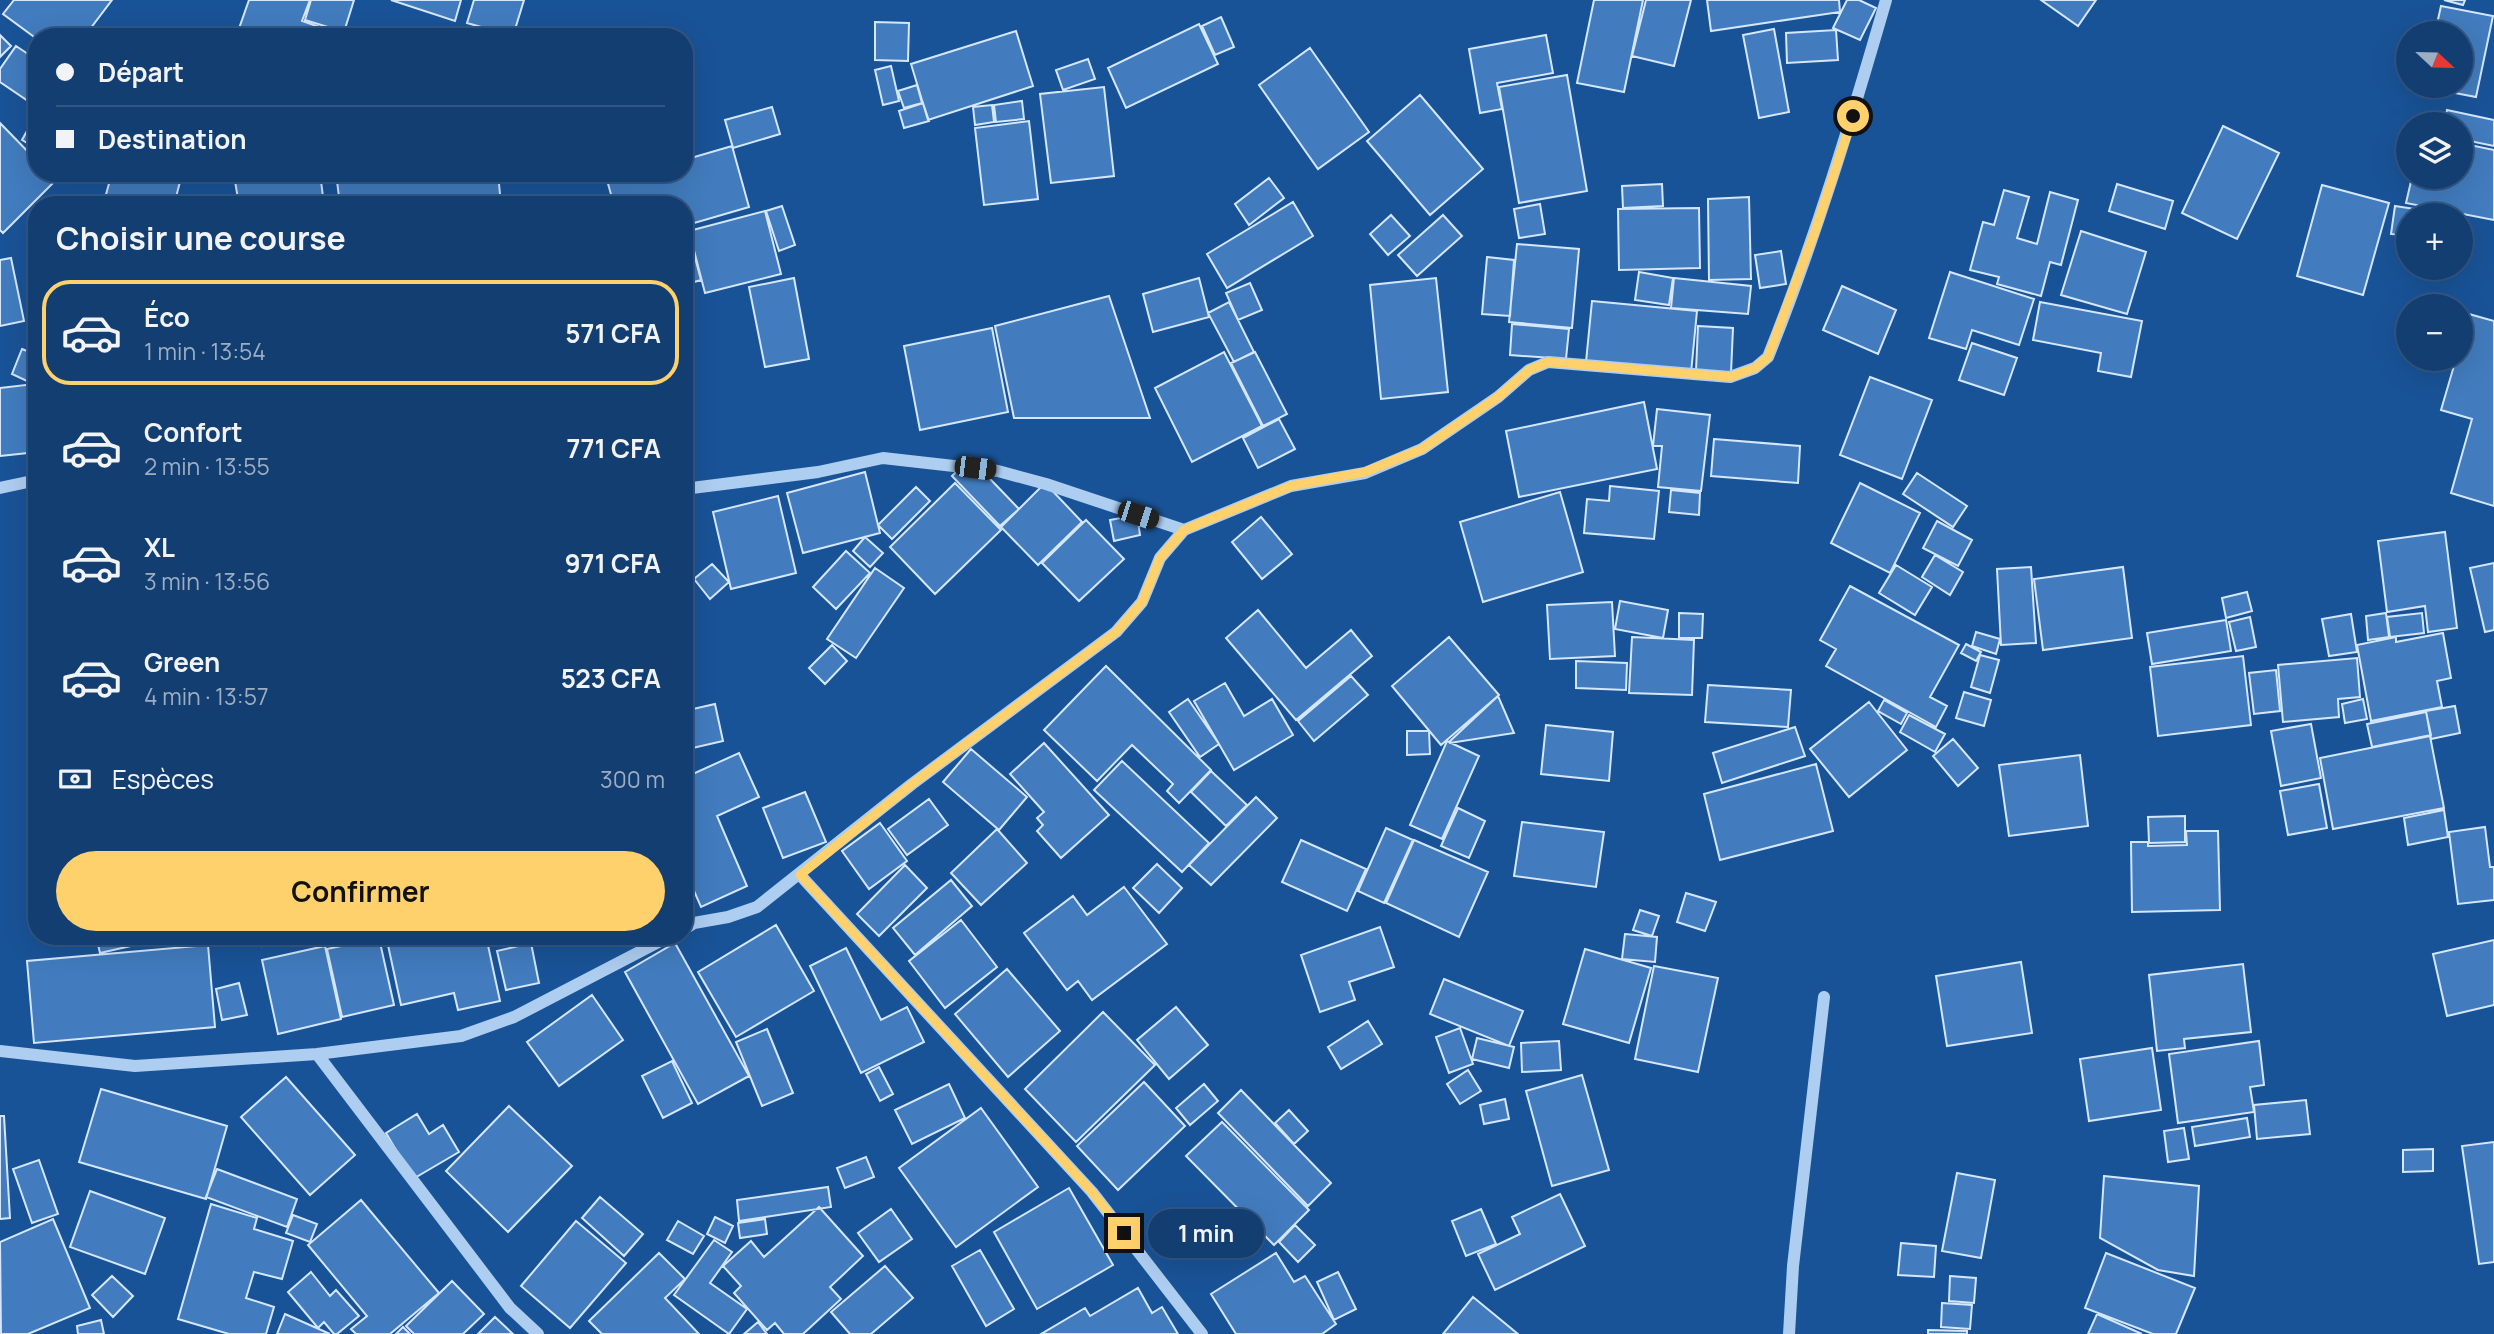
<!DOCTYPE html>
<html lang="fr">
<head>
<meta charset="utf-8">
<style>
	:root { --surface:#133e71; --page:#1c4576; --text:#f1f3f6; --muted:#9daec3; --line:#325784; --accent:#ffd16c }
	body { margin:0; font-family:Manrope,sans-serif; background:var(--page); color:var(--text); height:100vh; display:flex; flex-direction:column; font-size:26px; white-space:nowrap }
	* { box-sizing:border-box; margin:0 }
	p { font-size:23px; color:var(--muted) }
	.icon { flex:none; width:38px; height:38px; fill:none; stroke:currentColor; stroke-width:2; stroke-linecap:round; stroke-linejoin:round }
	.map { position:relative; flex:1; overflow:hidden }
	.panel { position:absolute; left:28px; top:196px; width:665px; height:749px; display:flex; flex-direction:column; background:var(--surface); border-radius:28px; box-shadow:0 7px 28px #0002,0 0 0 2px var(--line) }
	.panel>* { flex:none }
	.hud { position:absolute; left:28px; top:28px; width:665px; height:154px; border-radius:28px; box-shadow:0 7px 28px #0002,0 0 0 2px var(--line); display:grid; align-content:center; height:154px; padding:0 28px; background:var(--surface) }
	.needle { width:46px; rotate:112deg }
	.controls { position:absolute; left:2396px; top:21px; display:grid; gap:14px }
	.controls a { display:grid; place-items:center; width:77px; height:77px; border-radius:50%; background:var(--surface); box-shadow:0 7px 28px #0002,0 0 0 2px var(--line); font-size:35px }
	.end { position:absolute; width:32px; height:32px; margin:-16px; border:9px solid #ffd16c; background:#111; box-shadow:0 0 0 4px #111 }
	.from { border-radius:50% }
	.bubble { position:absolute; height:49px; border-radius:24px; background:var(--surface); box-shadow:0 7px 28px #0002,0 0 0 2px var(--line); font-size:23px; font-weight:700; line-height:49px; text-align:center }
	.car { position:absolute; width:21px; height:42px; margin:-21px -10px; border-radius:9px; box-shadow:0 0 5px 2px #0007; background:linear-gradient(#222 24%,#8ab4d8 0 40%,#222 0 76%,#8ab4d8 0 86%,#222 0) }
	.hud b { display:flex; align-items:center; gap:24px; height:66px; font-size:26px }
	.hud b+b { border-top:2px solid var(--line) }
	.hud i { width:18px; height:18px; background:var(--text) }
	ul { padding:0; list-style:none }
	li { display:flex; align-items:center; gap:21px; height:105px; margin:0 14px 10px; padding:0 14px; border:4px solid transparent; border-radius:28px }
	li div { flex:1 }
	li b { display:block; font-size:26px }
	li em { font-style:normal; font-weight:700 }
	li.active { border-color:var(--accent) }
	li>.icon { width:63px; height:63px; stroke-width:1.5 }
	h2 { padding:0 28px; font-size:32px; line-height:84px }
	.pay { display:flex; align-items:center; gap:18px; height:77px; padding:0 28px; font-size:26px }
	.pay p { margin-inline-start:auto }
	.cta { display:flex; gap:14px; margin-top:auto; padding:14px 28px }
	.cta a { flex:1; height:80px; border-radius:42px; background:var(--accent); color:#111; font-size:28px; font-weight:700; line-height:80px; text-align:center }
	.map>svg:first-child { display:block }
</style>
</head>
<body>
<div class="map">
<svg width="2494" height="1334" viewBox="0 0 2494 1334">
	<rect width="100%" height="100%" fill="#195397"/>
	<path fill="#427cbe" stroke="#d4e7fc" stroke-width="2" d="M14,0H112L84,37H37V39L3,14Z
		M249,0H310L302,21L325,29L323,37H236Z
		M311,0H354L344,32L305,20Z
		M391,0H461L455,21Z
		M474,0H524L513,36L467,23Z
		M1594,0H1643L1624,92L1577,83Z
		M1646,0H1691L1674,66L1632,56Z
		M1707,0H1839L1840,12L1711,31Z
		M1847,0H1859L1876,8L1860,40L1833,28Z
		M2041,0H2096L2078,26Z
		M2444,0H2465L2463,5Z
		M2441,6L2493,16L2476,97L2424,87L2460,86V33H2435Z
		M1221,17L1234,47L1215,55L1202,26Z
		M875,22L909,23L908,61L875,60Z
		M1199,24L1218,64L1126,108L1108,68Z
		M1774,29L1789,112L1759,118L1743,35Z
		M1836,30L1838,60L1787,63L1786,33Z
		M1016,31L1033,86L928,120L911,64Z
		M0,35L11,46L0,57Z
		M1546,35L1553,73L1497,83L1502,109L1480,113L1469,49Z
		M16,46L37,60V107L0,82V69Z
		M1310,48L1369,132L1318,169L1259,85Z
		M1088,59L1095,79L1063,90L1056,70Z
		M891,66L899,101L883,105L875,70Z
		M1567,75L1587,191L1519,203L1499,87Z
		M917,85L922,103L904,108L898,91Z
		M1104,87L1114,176L1051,183L1040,94Z
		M1420,95L1483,169L1430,215L1367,141Z
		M1022,101L1024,119L996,122L994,105Z
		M923,103L929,121L904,128L899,111Z
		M992,105L994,122L975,125L973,107Z
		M772,107L780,134L733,148L725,120Z
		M2447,110L2494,120V146L2460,139V124H2444Z
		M33,120L37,122V149L22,140Z
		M1029,121L1038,199L984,205L975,128Z
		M0,123L37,161V173H49L56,180L3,233L0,230Z
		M2223,126L2279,153L2237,239L2182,213Z
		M2460,143L2494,150V220L2406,203L2412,177H2460Z
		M732,146L749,207L684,226V205H614L605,173H684V160Z
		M112,173H178L182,174L174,205H103Z
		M286,173H320L323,197L273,205H239L235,181Z
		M336,173H498L501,205H340Z
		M1269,178L1284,198L1249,225L1235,204Z
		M1662,184L1663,206L1623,208L1622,186Z
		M2117,184L2173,201L2165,229L2109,211Z
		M2322,185L2389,203L2363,295L2297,276Z
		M2004,190L2029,197L2017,238L2037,244L2050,192L2078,200L2061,265L2050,262L2041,296L1997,284L1999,277L1970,270L1983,222L1994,225Z
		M1749,197L1751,279L1709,280L1708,199Z
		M1293,202L1313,236L1227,288L1207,254Z
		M1540,204L1545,234L1519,238L1514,209Z
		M782,206L795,245L779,251L766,211Z
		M2395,206L2435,212L2434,215H2408V236L2391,234Z
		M1699,208L1700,268L1619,270L1618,209Z
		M765,211L781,274L705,293L689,231Z
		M1391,215L1410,236L1388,255L1370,234Z
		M1443,215L1462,236L1417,276L1398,255Z
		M688,231L701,280L684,285V232Z
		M2081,231L2146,252L2127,314L2061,295Z
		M1517,244L1579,249L1572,328L1509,322Z
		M1781,251L1786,284L1760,288L1755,255Z
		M1487,257L1514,260L1510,316L1482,314Z
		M11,258L24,321L0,326V260Z
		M1639,272L1673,278L1669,305L1635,300Z
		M1950,272L2034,299L2019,345L1972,330L1966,349L1929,338Z
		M794,278L809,359L765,367L749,287Z
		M1199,278L1209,317L1153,332L1143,294Z
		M1436,278L1448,392L1381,399L1370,285Z
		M1674,278L1751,286L1748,314L1671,308Z
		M1250,283L1262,310L1238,320L1226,293Z
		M1842,286L1896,310L1878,354L1823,330Z
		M1109,296L1150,418H1014L995,326Z
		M1592,301L1697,311L1691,373L1586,362Z
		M1229,302L1254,352L1234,362L1208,313Z
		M2040,302L2142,321L2131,377L2098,371L2101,353L2033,340Z
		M2469,314L2494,321V506L2451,493L2472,419L2441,410L2456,359H2460V342Z
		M1512,324L1569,329L1566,359L1510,355Z
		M1698,326L1733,328L1731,373L1696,371Z
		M992,328L1008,412L920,430L904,346Z
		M1972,343L2017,358L2004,395L1959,380Z
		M22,349L37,355V369L31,383L12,374Z
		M1224,352L1262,426L1192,462L1155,388Z
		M1255,352L1287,414L1263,426L1231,363Z
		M1870,377L1932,400L1902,479L1840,455Z
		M34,384L37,408V452L0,456V388Z
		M1644,402L1657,469L1519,497L1506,431Z
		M1657,409L1710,415L1701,491L1658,487L1662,446H1653Z
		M1279,419L1295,449L1258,468L1243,438Z
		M1714,439L1800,446L1798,483L1711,476Z
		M970,458L1019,509L1000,526L952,476Z
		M865,472L880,533L803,553L787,493Z
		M1917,473L1967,506L1953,527L1903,494Z
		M955,483L1001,530L935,594L890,547Z
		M1045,483L1082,522L1038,565L1001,527Z
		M1860,483L1920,513L1890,573L1831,543Z
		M1610,486L1659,491L1654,539L1584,533L1587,499L1609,501Z
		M916,487L930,501L892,539L878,525Z
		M1671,490L1700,493L1699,515L1669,512Z
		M1560,492L1583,572L1483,602L1460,522Z
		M778,496L796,573L731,589L713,512Z
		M1137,515L1140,535L1114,541L1110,520Z
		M1261,517L1292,554L1262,579L1232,542Z
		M1086,520L1124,559L1079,601L1042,563Z
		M1937,521L1972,540L1958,566L1923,548Z
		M2445,532L2457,628L2428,632L2425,606L2387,612L2378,541Z
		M865,537L883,553L870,567L853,551Z
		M846,551L870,573L836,609L813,587Z
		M1935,555L1963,572L1950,595L1922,577Z
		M2494,563V630L2485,632L2470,568Z
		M712,564L729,582L710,599L694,579Z
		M1896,565L1932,587L1915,615L1879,593Z
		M2031,567L2036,643L2001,645L1997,569Z
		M2123,567L2132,638L2043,650L2034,579Z
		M875,568L904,588L856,658L827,639Z
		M1850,586L1959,645L1930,697L1947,706L1936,727L1826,666L1836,649L1820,640Z
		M2247,592L2252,611L2226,618L2222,598Z
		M1620,601L1668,610L1663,638L1615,629Z
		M1612,602L1615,656L1550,659L1547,605Z
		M1258,610L1306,668L1351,630L1372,656L1296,720L1226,638Z
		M1679,613L1703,614L1702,638H1679Z
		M2386,613L2389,637L2368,640L2366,616Z
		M2422,613L2424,633L2390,637L2387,617Z
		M2351,614L2357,652L2329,656L2322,619Z
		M2250,617L2256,647L2236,651L2229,622Z
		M2226,620L2231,651L2152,664L2147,633Z
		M1976,632L2000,639L1996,654L1972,646Z
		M2443,633L2451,678L2437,681L2442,707L2371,721L2357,645L2396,637V642Z
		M1449,637L1499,695L1441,745L1392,686Z
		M1632,637L1694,640L1692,695L1629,693Z
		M1966,644L1981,652L1976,661L1961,653Z
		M832,645L847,661L825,684L809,668Z
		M1980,655L1999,660L1990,693L1971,687Z
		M2243,656L2251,725L2158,736L2150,667Z
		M2357,658L2360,697L2338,699L2339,717L2283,722L2278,665Z
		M1576,661L1627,663L1626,690L1576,688Z
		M1106,666L1211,770L1179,803L1167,791L1173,784L1132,745L1097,781L1044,730Z
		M2276,670L2280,711L2254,714L2249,673Z
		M1351,676L1368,695L1314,741L1298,721Z
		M1225,683L1244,716L1272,699L1293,735L1234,770L1194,701Z
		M1708,685L1791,690L1788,727L1705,722Z
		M1964,692L1991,700L1984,726L1956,718Z
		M1498,696L1514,733L1450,743L1449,742Z
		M1188,699L1219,744L1200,757L1169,712Z
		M2363,699L2367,719L2345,723L2342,704Z
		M1884,700L1907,713L1901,724L1878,711Z
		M1869,702L1907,750L1849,797L1810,749Z
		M715,704L723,741L684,750V711Z
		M2455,706L2460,733L2431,739L2426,711Z
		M2426,712L2431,735L2372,747L2367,724Z
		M1909,715L1945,734L1935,752L1900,732Z
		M2311,724L2321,778L2281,786L2271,731Z
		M1546,725L1613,732L1609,781L1541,774Z
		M1795,727L1805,756L1722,783L1713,753Z
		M1407,731H1429L1430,754L1407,755Z
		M2430,736L2444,808L2333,829L2320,758Z
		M1953,739L1978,768L1958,786L1933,756Z
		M1447,741L1479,756L1442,839L1410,825Z
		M1044,743L1109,815L1061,858L1037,831L1043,825L1037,818L1044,812L1010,774Z
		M971,749L1027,797L999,830L943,782Z
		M739,753L759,797L717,816L747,886L701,907L684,868V778Z
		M2080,755L2088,826L2009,836L1999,765Z
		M1122,761L1209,843L1182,872L1094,790Z
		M1816,764L1833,831L1720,860L1704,794Z
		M1211,771L1247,805L1226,826L1191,792Z
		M2319,784L2327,828L2288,835L2280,791Z
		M805,792L826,842L783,858L763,808Z
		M1256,797L1277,818L1211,885L1189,865Z
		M929,799L948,825L907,855L888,829Z
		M1458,808L1485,821L1469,858L1441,846Z
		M2444,810L2448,837L2408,845L2404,818Z
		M2185,816V842L2149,843L2148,817Z
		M1522,822L1604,832L1596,887L1514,876Z
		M880,823L907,861L869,889L842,851Z
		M2485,827L2490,867H2494V900L2458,904L2449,832Z
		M1386,828L1413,840L1384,903L1358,891Z
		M997,829L1027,863L981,905L951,873Z
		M2186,831H2218L2220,910L2132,912L2131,842H2148V846L2187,845Z
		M1301,840L1366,869L1347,911L1282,882Z
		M1414,840L1488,872L1459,937L1386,903Z
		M1157,864L1182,888L1159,913L1133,888Z
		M905,865L927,888L879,936L857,914Z
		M951,880L972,906L915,955L893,928Z
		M1124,887L1167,944L1092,1000L1078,981L1067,990L1024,933L1073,896L1087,915Z
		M1686,893L1716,902L1705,931L1677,922Z
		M1640,910L1659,916L1652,936L1633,930Z
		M961,920L997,967L945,1008L909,961Z
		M776,925L814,991L736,1037L698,972Z
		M1380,927L1394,967L1349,982L1355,1000L1320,1012L1301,955Z
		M1625,934L1657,937L1655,962L1622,959Z
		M96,936H129L131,946L100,953Z
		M260,936H306L262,946Z
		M386,936H486L500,1001L458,1010L454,993L401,1005Z
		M379,938L394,1005L342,1017L327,949Z
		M2494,940V1005L2447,1016L2433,954Z
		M531,943L539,983L506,990L497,951Z
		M675,943L749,1076L698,1104L625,972Z
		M208,945L215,1027L34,1043L27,961Z
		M325,946L341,1019L278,1034L262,960Z
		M846,948L881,1020L907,1007L924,1042L861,1073L810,966Z
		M1585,949L1651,968L1629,1043L1563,1024Z
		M2021,962L2032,1033L1947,1046L1936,976Z
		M2243,964L2251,1032L2184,1039L2185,1048L2157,1051L2149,975Z
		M1654,966L1718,978L1698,1072L1635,1059Z
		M1007,969L1060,1031L1008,1077L955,1014Z
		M1444,979L1523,1011L1509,1046L1430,1014Z
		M239,983L247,1015L222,1020L216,989Z
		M592,995L623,1040L559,1086L527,1042Z
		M1176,1007L1208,1045L1169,1079L1137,1040Z
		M1103,1012L1155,1065L1076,1142L1025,1089Z
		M1368,1021L1382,1044L1341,1069L1328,1047Z
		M1460,1028L1473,1064L1449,1073L1436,1037Z
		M767,1029L793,1093L762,1106L736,1042Z
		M1477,1038L1514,1047L1509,1068L1472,1059Z
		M1559,1041L1561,1070L1522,1072L1521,1043Z
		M2259,1041L2264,1085L2250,1087L2254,1112L2178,1123L2169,1054Z
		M2152,1048L2161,1110L2089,1121L2080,1059Z
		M672,1061L692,1103L663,1118L642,1076Z
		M879,1067L893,1094L880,1101L866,1074Z
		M1468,1070L1481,1091L1460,1104L1447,1084Z
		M1582,1075L1609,1170L1552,1186L1526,1091Z
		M286,1077L355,1155L310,1195L241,1117Z
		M1144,1082L1185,1126L1118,1190L1077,1146Z
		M949,1084L965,1118L912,1144L895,1110Z
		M1204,1084L1218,1101L1190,1125L1176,1108Z
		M101,1089L227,1126L206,1199L79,1162Z
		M1241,1090L1331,1183L1308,1206L1218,1113Z
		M1505,1099L1509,1119L1484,1124L1480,1105Z
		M2306,1100L2310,1134L2257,1139L2254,1105Z
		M509,1106L572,1166L508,1232L446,1171Z
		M981,1108L1038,1187L956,1247L899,1168Z
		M1289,1110L1308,1131L1294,1144L1275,1123Z
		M417,1114L429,1134L443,1125L459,1152L413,1179L386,1133Z
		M0,1116H4L10,1218L0,1219Z
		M2247,1118L2250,1137L2195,1146L2192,1127Z
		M1222,1122L1309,1210L1274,1245L1186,1156Z
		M2184,1128L2189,1159L2168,1162L2164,1131Z
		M2494,1142V1262L2479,1264L2462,1146Z
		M2433,1149V1171L2403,1172V1150Z
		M866,1157L874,1177L845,1188L837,1168Z
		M39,1160L58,1214L32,1223L13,1169Z
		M217,1169L297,1199L287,1227L206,1197Z
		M1957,1173L1995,1180L1981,1258L1942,1251Z
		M2104,1176L2199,1186L2194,1276L2158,1270L2100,1238Z
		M828,1187L831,1207L739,1221L737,1200Z
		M1069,1188L1113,1265L1037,1309L994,1232Z
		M90,1191L165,1218L145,1274L70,1247Z
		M1560,1194L1585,1246L1495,1290L1478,1254L1520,1234L1512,1217Z
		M600,1197L643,1234L624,1256L582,1218Z
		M361,1200L439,1293L390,1334H356L351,1329L367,1316L308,1245Z
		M211,1204L257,1218L254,1229L293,1241L282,1279L254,1272L246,1298L274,1307L266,1334H229L178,1319Z
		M819,1207L863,1256L830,1287L841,1299L803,1334H784L775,1323L767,1330L734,1293L741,1286L723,1266L751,1241L764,1257Z
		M891,1209L912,1239L879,1262L858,1233Z
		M1481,1209L1496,1244L1466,1256L1452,1221Z
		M293,1215L317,1224L310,1242L286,1233Z
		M715,1217L733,1226L725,1243L707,1234Z
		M53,1219L90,1308L28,1334H1L0,1242Z
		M765,1219L767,1234L740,1238L738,1223Z
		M576,1221L626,1263L570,1328L521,1286Z
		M678,1221L704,1236L693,1254L667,1240Z
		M1295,1225L1315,1245L1298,1262L1279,1242Z
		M714,1240L732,1252L710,1283L747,1309L729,1334L674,1295Z
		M1901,1243L1936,1246L1934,1277L1898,1275Z
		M980,1250L1014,1309L986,1326L952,1266Z
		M659,1253L685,1279L665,1298L699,1334H602L589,1321Z
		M1276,1253L1294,1282L1305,1276L1336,1324L1322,1334H1236L1211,1294Z
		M2106,1253L2195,1288L2176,1334H2153L2085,1308Z
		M885,1266L913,1298L871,1334H850L831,1312Z
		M311,1272L330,1296L336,1290L359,1316L337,1334H334L324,1322L318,1328L288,1292Z
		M1338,1272L1356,1309L1334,1320L1317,1282Z
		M112,1276L133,1296L113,1317L92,1295Z
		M1950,1276L1976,1278L1974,1303L1949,1301Z
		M452,1281L484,1314L463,1334H414L406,1326Z
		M1138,1288L1152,1313L1162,1307L1178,1334H1041L1085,1308L1090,1316Z
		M1473,1297L1518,1334H1443Z
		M1942,1303L1972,1305L1970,1329L1941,1327Z
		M285,1314L330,1334H277Z
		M2097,1314L2142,1334H2088Z
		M495,1317L513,1334H478Z
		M101,1320L104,1334H78L77,1326Z
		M758,1322L767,1334H744Z
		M403,1327L410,1334H396Z
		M1928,1330L1967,1331V1334H1928Z"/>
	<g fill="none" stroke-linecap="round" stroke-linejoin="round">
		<path stroke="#adcdf1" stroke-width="12" d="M0,488L37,480
			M684,489L818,472L883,458L998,471L1046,484L1184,530
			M800,875L1092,1192L1202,1334
			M684,929L694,923L728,917L757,907L912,784L1116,632L1142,602L1160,558L1184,530L1291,486L1365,473L1422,449L1498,397L1529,370L1548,362L1730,377L1755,368L1768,357C1815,240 1851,121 1886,0
			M0,1051L135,1066L317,1054L461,1036L514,1017L670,936
			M317,1054L510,1308L538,1334
			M1789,1334L1793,1266L1824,997"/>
	</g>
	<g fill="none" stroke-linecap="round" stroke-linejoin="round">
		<path stroke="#ffd16c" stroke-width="9" d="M1124,1233L1092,1192L800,875L912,784L1116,632L1142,602L1160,558L1184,530L1291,486L1365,472L1422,449L1498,397L1529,370L1548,362L1730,377L1755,368L1768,357L1815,231L1853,116"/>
	</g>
</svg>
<div class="controls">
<a><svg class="needle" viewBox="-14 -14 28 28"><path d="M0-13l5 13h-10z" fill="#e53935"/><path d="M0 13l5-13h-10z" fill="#9daec3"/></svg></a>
<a><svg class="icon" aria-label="layers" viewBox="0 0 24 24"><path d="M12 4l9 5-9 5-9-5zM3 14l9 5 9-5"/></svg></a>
<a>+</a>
<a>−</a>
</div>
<i class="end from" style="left:1853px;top:116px"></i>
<i class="end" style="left:1124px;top:1233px"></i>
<div class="bubble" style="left:1148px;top:1209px;width:116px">1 min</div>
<i class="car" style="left:975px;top:468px;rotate:97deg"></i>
<i class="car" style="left:1138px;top:515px;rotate:108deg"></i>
<div class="hud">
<b><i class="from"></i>Départ</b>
<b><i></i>Destination</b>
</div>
<section class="panel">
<h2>Choisir une course</h2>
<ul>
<li class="active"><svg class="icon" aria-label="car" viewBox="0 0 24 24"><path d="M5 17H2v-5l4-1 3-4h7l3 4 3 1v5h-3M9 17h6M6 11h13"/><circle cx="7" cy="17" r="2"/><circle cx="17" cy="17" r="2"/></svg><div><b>Éco</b><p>1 min · 13:54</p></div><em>571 CFA</em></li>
<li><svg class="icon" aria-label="car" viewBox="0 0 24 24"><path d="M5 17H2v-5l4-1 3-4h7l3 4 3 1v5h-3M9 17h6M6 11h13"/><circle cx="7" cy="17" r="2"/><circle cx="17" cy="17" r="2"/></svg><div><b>Confort</b><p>2 min · 13:55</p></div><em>771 CFA</em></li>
<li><svg class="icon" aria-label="car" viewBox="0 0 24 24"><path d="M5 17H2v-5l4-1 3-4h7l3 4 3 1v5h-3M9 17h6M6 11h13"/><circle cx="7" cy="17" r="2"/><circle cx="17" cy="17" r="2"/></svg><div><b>XL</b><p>3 min · 13:56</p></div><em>971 CFA</em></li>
<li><svg class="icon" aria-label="car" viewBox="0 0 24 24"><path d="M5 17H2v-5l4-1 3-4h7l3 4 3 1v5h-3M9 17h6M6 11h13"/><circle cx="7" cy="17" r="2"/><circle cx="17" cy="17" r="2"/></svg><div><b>Green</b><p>4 min · 13:57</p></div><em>523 CFA</em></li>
</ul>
<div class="pay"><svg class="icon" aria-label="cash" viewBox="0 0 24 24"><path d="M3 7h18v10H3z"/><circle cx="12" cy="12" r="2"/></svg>Espèces<p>300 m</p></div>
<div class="cta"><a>Confirmer</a></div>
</section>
</div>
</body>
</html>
